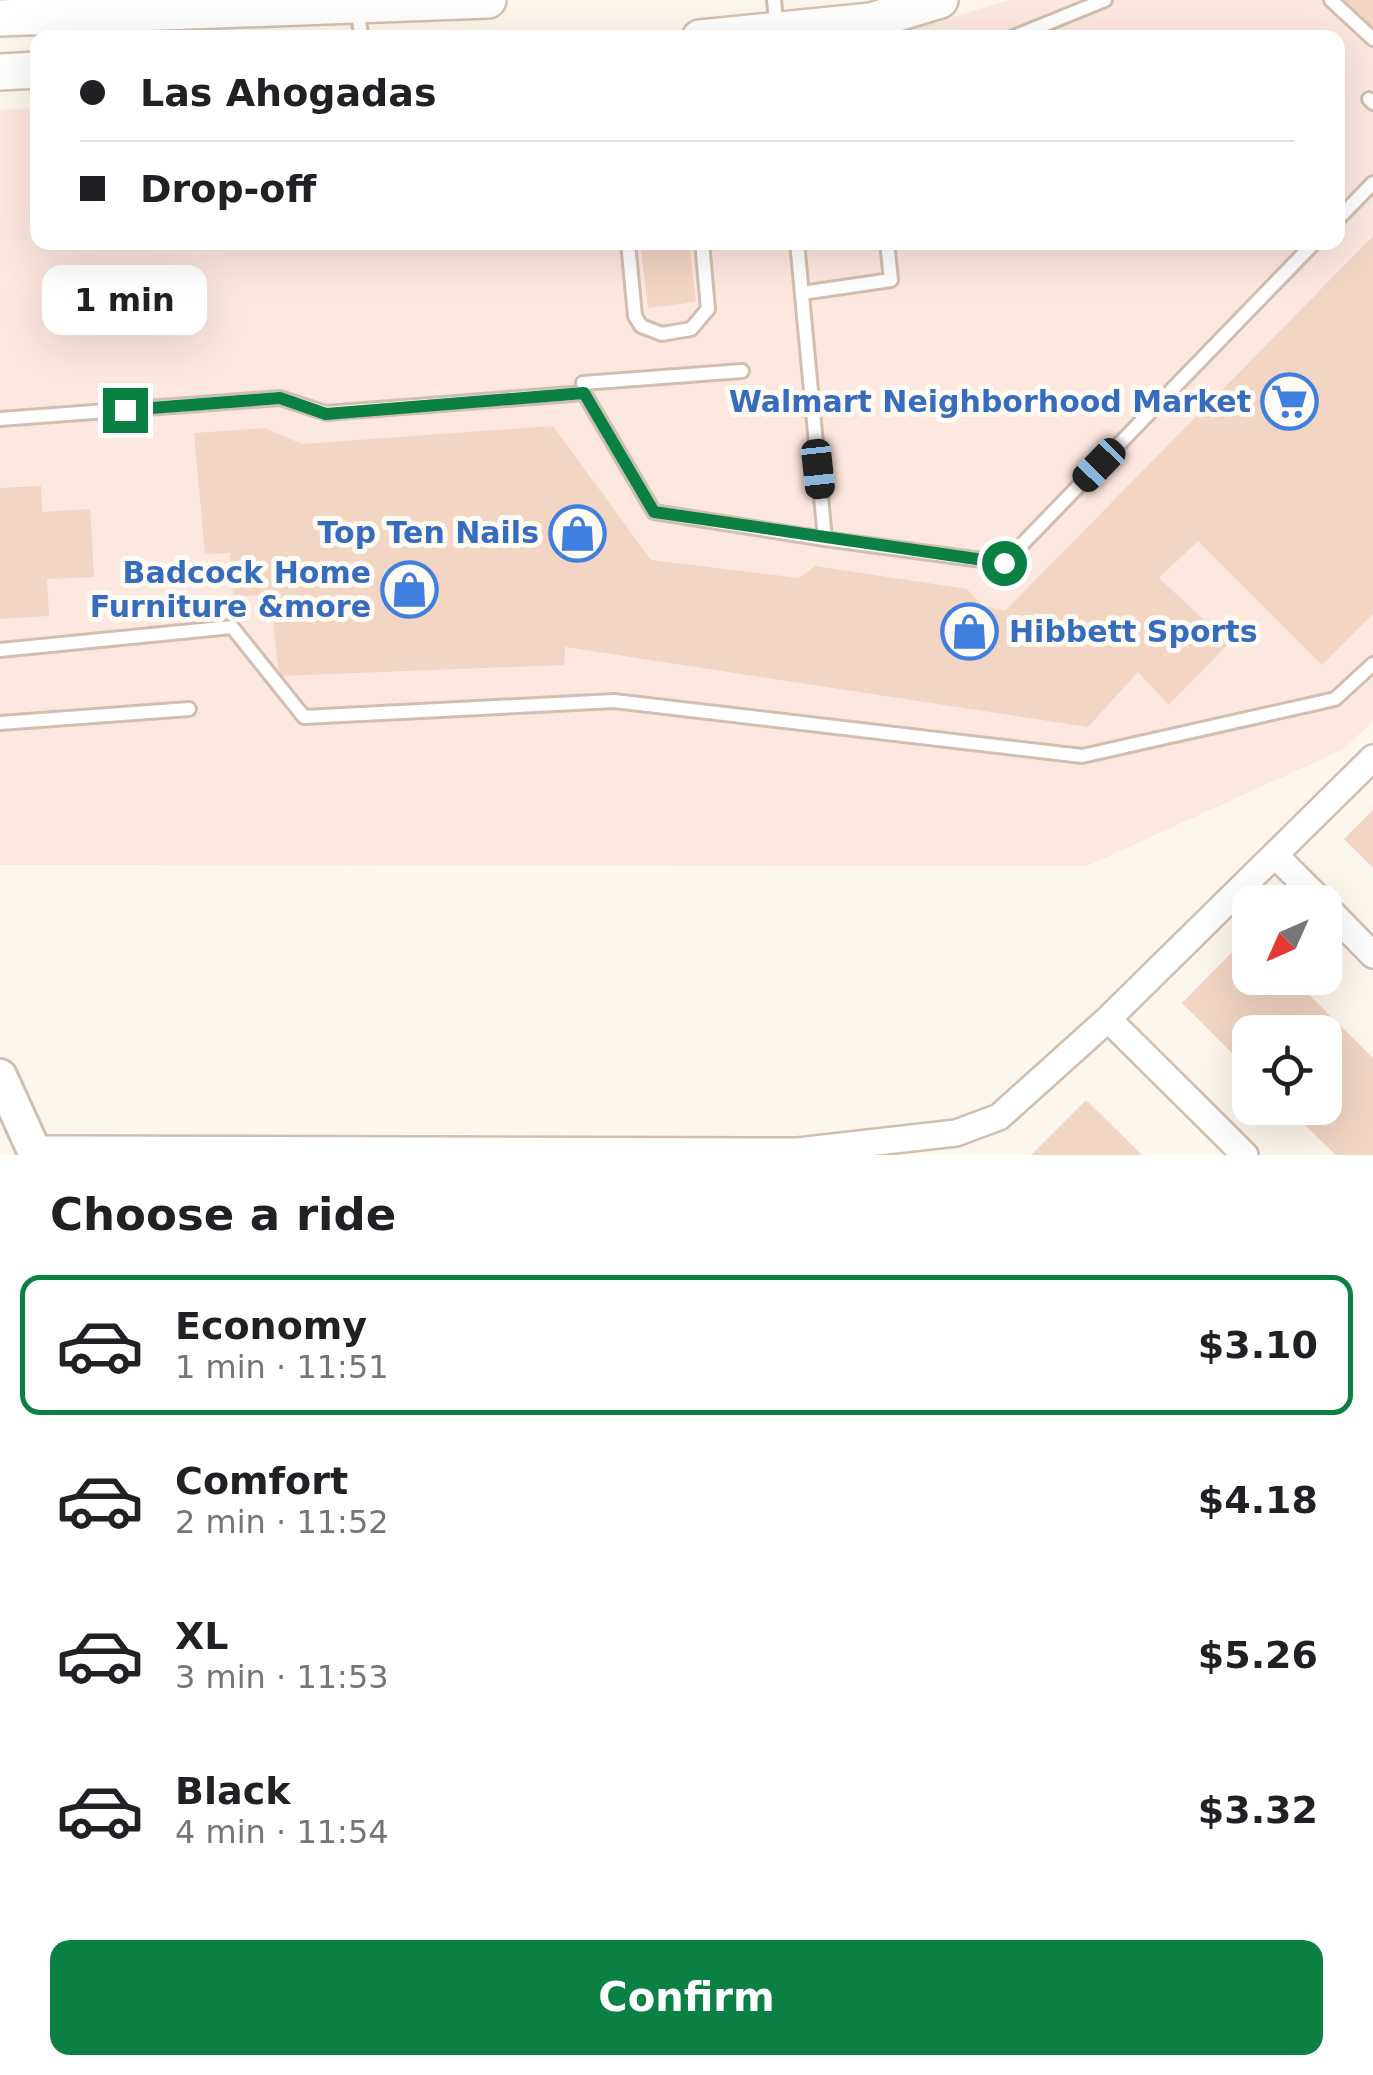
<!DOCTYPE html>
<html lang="en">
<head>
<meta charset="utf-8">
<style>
	:root { --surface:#fff; --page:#f6f6f6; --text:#202124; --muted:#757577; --line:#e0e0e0; --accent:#0b8043 }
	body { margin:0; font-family:"DejaVu Sans",sans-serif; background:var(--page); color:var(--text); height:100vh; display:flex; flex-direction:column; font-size:38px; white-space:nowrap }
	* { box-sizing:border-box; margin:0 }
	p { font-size:32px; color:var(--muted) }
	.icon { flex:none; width:55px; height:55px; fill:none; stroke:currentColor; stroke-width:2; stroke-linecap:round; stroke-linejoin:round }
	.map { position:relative; height:1155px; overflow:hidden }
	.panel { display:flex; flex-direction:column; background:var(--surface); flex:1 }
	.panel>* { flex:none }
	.top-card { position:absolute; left:30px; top:30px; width:1315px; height:220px; border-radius:20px; box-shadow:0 10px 40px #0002; display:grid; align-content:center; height:220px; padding:0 50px; background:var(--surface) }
	.needle { width:65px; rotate:225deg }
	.tools { position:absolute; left:1232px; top:885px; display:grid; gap:20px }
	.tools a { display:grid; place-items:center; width:110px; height:110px; border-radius:20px; background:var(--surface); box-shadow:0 10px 40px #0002; font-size:50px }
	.end { position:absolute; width:45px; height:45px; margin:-22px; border:12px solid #0b8043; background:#fff; box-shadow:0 0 0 5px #fff }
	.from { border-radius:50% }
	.bubble { position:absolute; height:70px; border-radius:20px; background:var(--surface); box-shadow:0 10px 40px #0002; font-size:32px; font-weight:700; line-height:70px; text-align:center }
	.car { position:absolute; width:30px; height:60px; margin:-30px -15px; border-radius:12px; box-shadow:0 0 8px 2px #0007; background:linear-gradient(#222 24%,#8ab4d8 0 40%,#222 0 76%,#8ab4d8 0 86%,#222 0) }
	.top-card b { display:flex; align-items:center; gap:35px; height:95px; font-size:38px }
	.top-card b+b { border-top:2px solid var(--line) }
	.top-card i { width:25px; height:25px; background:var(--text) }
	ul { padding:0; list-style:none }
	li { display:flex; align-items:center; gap:30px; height:140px; margin:0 20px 15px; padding:0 30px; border:5px solid transparent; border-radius:20px }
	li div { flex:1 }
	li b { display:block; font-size:38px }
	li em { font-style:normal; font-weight:700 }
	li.active { border-color:var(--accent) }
	li>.icon { width:90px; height:90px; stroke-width:1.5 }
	h2 { padding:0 50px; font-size:45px; line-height:120px }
	.primary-button { display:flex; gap:20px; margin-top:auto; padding:20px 50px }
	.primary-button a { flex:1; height:115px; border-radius:20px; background:var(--accent); color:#fff; font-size:40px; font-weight:700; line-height:115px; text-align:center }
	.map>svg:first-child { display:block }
</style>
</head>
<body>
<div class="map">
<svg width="1373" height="1155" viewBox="0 0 1373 1155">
	<rect width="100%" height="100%" fill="#fdf6ec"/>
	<path fill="#fde8e0" d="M1009,0H1373V721L1344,749L1087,866L0,865V110L37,108L38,242H1338V38L885,37Z"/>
	<path fill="#f3d5c3" d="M1333,0H1373V25L1369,29Z
		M1373,236V614L1322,665L1198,541L1159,578L1229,643L1169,705L1138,672L1088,727L565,647L564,665L279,676L270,595L233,596L230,553L205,554L194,433L265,428L302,444L553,426L651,560L799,578L815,566L967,589L982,605L1005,611Z
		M640,242H689L696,302L648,308Z
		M41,486L42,512L90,509L94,577L47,579L49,616L0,619V488Z
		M1373,810V868L1344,839Z
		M1250,934V978H1292L1373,1058V1155H1336L1287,1108H1325V1032H1250V1071L1182,1003Z
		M1086,1100L1142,1155H1031Z"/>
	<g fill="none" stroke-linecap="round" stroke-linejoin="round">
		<defs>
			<path id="service" d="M774,0L777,30
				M1331,0L1373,39
				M356,5L362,38
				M1011,38L1105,0
				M1369,99L1373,103
				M1338,219L1373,183
				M628,242L635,316L641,326L662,334L691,329L708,309L702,242
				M797,242L825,539L1004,563L1315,242
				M802,293L891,280L887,242
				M583,383L742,371
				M0,419L280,398L326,413L584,393L654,512L825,539
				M0,650L232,627L304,717L614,701L1082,756L1335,699L1373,664
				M0,723L189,709"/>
			<path id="minor" d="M1275,855L1322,902
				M1325,906L1373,955
				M1108,1019L1245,1155
				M36,1149L798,1151L956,1133L999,1117L1108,1019L1373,758"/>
			<path id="tertiary" d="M0,1076L36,1155"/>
			<path id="secondary" d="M0,18L488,0
				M700,38L871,21L940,0
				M0,72L38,70"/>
		</defs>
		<use href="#service" stroke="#d1beb0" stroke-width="18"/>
		<use href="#minor" stroke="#d1beb0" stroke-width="30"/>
		<use href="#tertiary" stroke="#d1beb0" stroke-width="38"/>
		<use href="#secondary" stroke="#d6c0b0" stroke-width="40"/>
		<use href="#service" stroke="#fff" stroke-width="12"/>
		<use href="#minor" stroke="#fff" stroke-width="25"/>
		<use href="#tertiary" stroke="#fff" stroke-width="32"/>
		<use href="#secondary" stroke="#fff" stroke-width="35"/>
	</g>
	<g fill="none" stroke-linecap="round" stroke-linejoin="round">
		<path stroke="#0b8043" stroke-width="12" d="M125,410L280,398L326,414L584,393L654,512L1004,563"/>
	</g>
	<defs>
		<symbol id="supermarket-ring" viewBox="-11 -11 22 22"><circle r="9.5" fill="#fffaf3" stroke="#3f7fe0" stroke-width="1.5"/><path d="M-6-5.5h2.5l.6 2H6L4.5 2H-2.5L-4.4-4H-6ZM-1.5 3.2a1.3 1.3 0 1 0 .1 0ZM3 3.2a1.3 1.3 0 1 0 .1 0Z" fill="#3f7fe0"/></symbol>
		<symbol id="shop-ring" viewBox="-11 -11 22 22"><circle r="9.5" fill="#fffaf3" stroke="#3f7fe0" stroke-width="1.5"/><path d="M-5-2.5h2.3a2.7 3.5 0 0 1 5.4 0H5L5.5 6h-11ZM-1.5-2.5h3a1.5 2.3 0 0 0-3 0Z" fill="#3f7fe0"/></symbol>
	</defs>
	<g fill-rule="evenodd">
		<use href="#supermarket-ring" x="1258" y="370" width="63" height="63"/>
		<use href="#shop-ring" x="546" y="502" width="63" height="63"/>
		<use href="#shop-ring" x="378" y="558" width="63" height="63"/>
		<use href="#shop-ring" x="938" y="600" width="63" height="63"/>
	</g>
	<g text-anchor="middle" stroke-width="10" stroke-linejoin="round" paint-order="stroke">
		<g font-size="30" font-weight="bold" fill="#366cbe" stroke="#fffaf3" text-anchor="end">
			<text x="1251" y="412">Walmart Neighborhood Market</text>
			<text x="539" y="543">Top Ten Nails</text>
			<text x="371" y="583">Badcock Home<tspan x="371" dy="34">Furniture &amp;more</tspan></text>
			<text x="1009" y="642" text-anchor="start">Hibbett Sports</text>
		</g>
	</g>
</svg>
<div class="tools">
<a><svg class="needle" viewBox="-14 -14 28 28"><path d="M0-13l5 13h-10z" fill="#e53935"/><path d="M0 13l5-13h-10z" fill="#757577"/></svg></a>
<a><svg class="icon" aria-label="locate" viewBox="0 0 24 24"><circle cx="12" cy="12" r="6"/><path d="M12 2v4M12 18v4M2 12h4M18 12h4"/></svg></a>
</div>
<i class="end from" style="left:1004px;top:563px"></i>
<i class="end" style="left:125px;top:410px"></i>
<div class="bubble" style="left:42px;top:265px;width:165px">1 min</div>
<i class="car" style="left:1099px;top:465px;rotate:224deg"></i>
<i class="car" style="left:818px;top:469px;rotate:174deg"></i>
<div class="top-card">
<b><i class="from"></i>Las Ahogadas</b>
<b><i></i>Drop-off</b>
</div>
</div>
<section class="panel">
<h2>Choose a ride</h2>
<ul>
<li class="active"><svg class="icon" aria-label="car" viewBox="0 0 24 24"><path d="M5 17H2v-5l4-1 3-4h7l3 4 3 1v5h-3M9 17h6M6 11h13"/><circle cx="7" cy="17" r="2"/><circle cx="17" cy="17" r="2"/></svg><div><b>Economy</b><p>1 min · 11:51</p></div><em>$3.10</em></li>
<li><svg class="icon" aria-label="car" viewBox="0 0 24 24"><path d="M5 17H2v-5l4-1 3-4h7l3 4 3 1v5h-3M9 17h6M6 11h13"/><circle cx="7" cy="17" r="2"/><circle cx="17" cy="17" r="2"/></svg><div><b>Comfort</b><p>2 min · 11:52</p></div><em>$4.18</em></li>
<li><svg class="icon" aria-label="car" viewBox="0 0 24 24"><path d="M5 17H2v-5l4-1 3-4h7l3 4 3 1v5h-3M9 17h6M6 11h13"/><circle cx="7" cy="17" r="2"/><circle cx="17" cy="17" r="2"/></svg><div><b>XL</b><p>3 min · 11:53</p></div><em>$5.26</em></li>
<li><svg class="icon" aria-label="car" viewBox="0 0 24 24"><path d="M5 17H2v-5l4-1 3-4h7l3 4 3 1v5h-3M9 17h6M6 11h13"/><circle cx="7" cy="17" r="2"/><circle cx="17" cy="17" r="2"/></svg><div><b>Black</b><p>4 min · 11:54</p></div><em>$3.32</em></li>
</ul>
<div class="primary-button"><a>Confirm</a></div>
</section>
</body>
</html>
